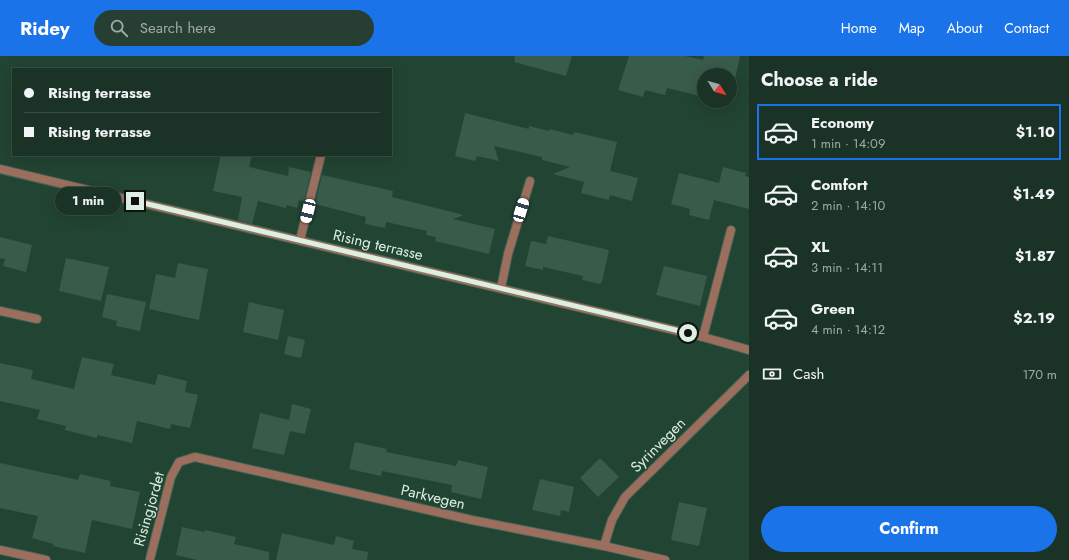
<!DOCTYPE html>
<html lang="en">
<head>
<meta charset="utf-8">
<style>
	:root { --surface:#1a3326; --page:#273f32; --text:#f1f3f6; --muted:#9faaa7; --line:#384e43; --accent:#1a73e8 }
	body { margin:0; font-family:Jost,sans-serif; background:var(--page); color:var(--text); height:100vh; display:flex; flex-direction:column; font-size:15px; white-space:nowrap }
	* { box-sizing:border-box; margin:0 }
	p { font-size:13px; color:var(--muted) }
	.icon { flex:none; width:22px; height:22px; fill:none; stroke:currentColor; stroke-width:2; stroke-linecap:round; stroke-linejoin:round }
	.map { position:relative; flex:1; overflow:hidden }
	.side { display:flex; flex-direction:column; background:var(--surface); width:320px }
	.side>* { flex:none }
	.hud { position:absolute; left:12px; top:12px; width:380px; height:88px; border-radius:0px; box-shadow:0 4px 16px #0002,0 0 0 1px var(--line); display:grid; align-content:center; height:88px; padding:0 12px; background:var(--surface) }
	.needle { width:26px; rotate:127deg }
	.buttons { position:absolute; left:697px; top:12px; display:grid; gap:8px }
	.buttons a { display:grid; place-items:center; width:40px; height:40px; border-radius:50%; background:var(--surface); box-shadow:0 4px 16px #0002,0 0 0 1px var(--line); font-size:20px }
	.end { position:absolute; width:18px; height:18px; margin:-9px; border:5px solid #dcefe3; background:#111; box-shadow:0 0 0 2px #111 }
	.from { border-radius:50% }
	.bubble { position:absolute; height:28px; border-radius:14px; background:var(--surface); box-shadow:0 4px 16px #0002,0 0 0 1px var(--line); font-size:13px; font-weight:700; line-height:28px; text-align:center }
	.car { position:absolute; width:12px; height:24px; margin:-12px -6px; border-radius:5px; box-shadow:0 0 3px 1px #0007; background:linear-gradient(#fff 24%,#345 0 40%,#fff 0 76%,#345 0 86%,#fff 0) }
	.hud b { display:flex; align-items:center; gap:14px; height:38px; font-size:15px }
	.hud b+b { border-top:1px solid var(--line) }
	.hud i { width:10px; height:10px; background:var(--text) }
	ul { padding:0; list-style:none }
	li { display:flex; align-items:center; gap:12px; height:56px; margin:0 8px 6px; padding:0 4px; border:2px solid transparent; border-radius:0px }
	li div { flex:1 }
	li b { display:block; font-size:15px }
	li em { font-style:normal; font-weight:700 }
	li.on { border-color:var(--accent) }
	li>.icon { width:36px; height:36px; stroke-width:1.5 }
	h2 { padding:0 12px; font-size:18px; line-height:48px }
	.pay { display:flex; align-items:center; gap:10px; height:44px; padding:0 12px; font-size:15px }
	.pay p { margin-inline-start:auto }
	.button { display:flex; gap:8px; margin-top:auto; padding:8px 12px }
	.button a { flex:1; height:46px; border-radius:24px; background:var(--accent); color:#fff; font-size:16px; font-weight:700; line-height:46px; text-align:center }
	header { display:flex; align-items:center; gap:24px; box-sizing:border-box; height:56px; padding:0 20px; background:var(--accent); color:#fff }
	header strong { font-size:19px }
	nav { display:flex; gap:22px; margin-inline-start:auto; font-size:14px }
	.search { width:280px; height:36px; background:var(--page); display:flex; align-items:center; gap:10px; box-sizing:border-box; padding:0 14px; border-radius:22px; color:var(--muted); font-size:15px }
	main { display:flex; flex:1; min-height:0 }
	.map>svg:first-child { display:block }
</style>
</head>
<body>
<header>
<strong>Ridey</strong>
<div class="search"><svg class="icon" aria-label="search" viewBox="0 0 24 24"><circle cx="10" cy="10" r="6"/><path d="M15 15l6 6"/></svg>Search here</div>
<nav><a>Home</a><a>Map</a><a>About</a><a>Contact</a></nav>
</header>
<main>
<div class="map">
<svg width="749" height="504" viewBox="0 0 749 504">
	<rect width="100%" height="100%" fill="#224432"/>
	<path fill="#395b49" d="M515,0H572L566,20L514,6Z
		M629,0H685L703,4L704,0H740L730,46L723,45H730V19H704V41L667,32L665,39L645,34L643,41L618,34Z
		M465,57L529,73V70L549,75L550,73L573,79L574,76L617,86L610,115L638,122L632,145L610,139L609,144L581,137L584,126L553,118L570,111L542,104V101L494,90L499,105L477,100L475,105L455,100Z
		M221,99H252L249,111L288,120L289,111L311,116L304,146L299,144L297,152L287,149L286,152L258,145L252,168L238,164L242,141L213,135Z
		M723,111L746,117L745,120L749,121V153L714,144L709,164L689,159L690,153L671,148L679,117L719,127Z
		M322,119L393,135L392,141L464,159L453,163L495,173L489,198L435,185L436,181L426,179L427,175L386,166L385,172L365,168L366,161L315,148Z
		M548,180L609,194L602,226L600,228L582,224L583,220L543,211V214L525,210L531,185L546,188Z
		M0,181L32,189L26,216L3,210L5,203L0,202Z
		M66,202L109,211L101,245L59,235Z
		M178,207L208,213L199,264L149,253L156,218L175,222Z
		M664,210L707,220L700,250L656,239Z
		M107,238L146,246L140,275L116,270L117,265L102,261Z
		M249,246L284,254L278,284L243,276Z
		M288,280L305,284L301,302L284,298Z
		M82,301L114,308L111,319L155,329L158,318L187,325L185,336L198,339L190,372L171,368L170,373L137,365L132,387L97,379V382L65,374L66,370L37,363L40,354L0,345V307L33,314L31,323L74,333Z
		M292,348L311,353L305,378L290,375L284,399L252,392L260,357L289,364Z
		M355,386L387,393L386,396L456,410L458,404L488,411L481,443L451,436L452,429L382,415L381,420L349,413Z
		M600,402L619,421L598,441L580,422Z
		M0,407L78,424L80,418L111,425L110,430L140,436L132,473L92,464L85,497L53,490V488L32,482L38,460L0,452Z
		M540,423L574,431L569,456L561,454L560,460L532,454Z
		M679,446L707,452L699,490L671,484Z
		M182,471L204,476L205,474L236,481L234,488L269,496V504H197L176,499Z
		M282,477L334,489L336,480L354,485L352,493L368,496L367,504H276Z"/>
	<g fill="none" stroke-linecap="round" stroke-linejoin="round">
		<defs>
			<path id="service" d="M300,184L321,99
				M501,232L508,198L530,125
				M703,281L731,174"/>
			<path id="minor" d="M0,113L703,281L749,294
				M0,255L37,263
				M604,490L612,464L625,441L749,319
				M0,494L46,504
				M150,503L171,421L179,406L195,401L472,464L604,490L665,504"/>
		</defs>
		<use href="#service" stroke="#436352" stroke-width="10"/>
		<use href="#minor" stroke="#436352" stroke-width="10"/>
		<use href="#service" stroke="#9c6e5e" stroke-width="8"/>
		<use href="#minor" stroke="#9c6e5e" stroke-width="8"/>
	</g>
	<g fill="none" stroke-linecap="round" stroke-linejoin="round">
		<path stroke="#dcefe3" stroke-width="5" d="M135,145L688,277"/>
	</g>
	<g text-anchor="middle" stroke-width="3" stroke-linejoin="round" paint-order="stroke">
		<g font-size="15" fill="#dcefe3" stroke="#224432">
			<text transform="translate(378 189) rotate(13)" y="5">Rising terrasse</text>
			<text transform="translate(658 389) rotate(-45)" y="5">Syrinvegen</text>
			<text transform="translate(433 441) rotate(13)" y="5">Parkvegen</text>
			<text transform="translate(149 453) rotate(-74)" y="5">Risingjordet</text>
		</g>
	</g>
</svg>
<div class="buttons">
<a><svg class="needle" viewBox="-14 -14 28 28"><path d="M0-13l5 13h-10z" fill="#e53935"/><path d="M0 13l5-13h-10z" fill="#9faaa7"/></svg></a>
</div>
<i class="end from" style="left:688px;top:277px"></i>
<i class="end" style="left:135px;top:145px"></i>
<div class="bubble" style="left:55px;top:131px;width:66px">1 min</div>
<i class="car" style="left:521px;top:154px;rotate:17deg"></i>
<i class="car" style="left:308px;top:155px;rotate:194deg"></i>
<div class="hud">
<b><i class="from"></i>Rising terrasse</b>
<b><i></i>Rising terrasse</b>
</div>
</div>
<section class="side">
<h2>Choose a ride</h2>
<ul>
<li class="on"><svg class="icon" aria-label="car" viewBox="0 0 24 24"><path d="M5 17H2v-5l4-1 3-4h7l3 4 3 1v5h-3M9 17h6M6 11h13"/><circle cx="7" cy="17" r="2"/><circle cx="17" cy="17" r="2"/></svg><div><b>Economy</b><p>1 min · 14:09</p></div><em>$1.10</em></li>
<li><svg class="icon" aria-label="car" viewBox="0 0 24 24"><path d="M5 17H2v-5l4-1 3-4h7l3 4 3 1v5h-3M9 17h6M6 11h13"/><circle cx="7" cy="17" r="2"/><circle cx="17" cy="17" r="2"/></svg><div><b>Comfort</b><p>2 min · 14:10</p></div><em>$1.49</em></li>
<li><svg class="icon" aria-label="car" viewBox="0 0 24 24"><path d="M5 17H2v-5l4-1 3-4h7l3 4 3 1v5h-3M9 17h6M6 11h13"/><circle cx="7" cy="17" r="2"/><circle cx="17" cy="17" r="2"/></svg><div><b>XL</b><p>3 min · 14:11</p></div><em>$1.87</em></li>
<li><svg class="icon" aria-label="car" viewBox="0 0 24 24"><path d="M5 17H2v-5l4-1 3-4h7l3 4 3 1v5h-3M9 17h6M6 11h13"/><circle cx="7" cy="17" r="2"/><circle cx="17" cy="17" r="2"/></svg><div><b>Green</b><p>4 min · 14:12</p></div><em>$2.19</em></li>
</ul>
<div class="pay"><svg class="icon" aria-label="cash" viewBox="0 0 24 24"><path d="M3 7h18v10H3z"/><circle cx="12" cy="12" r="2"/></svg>Cash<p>170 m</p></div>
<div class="button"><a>Confirm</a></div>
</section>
</main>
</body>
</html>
